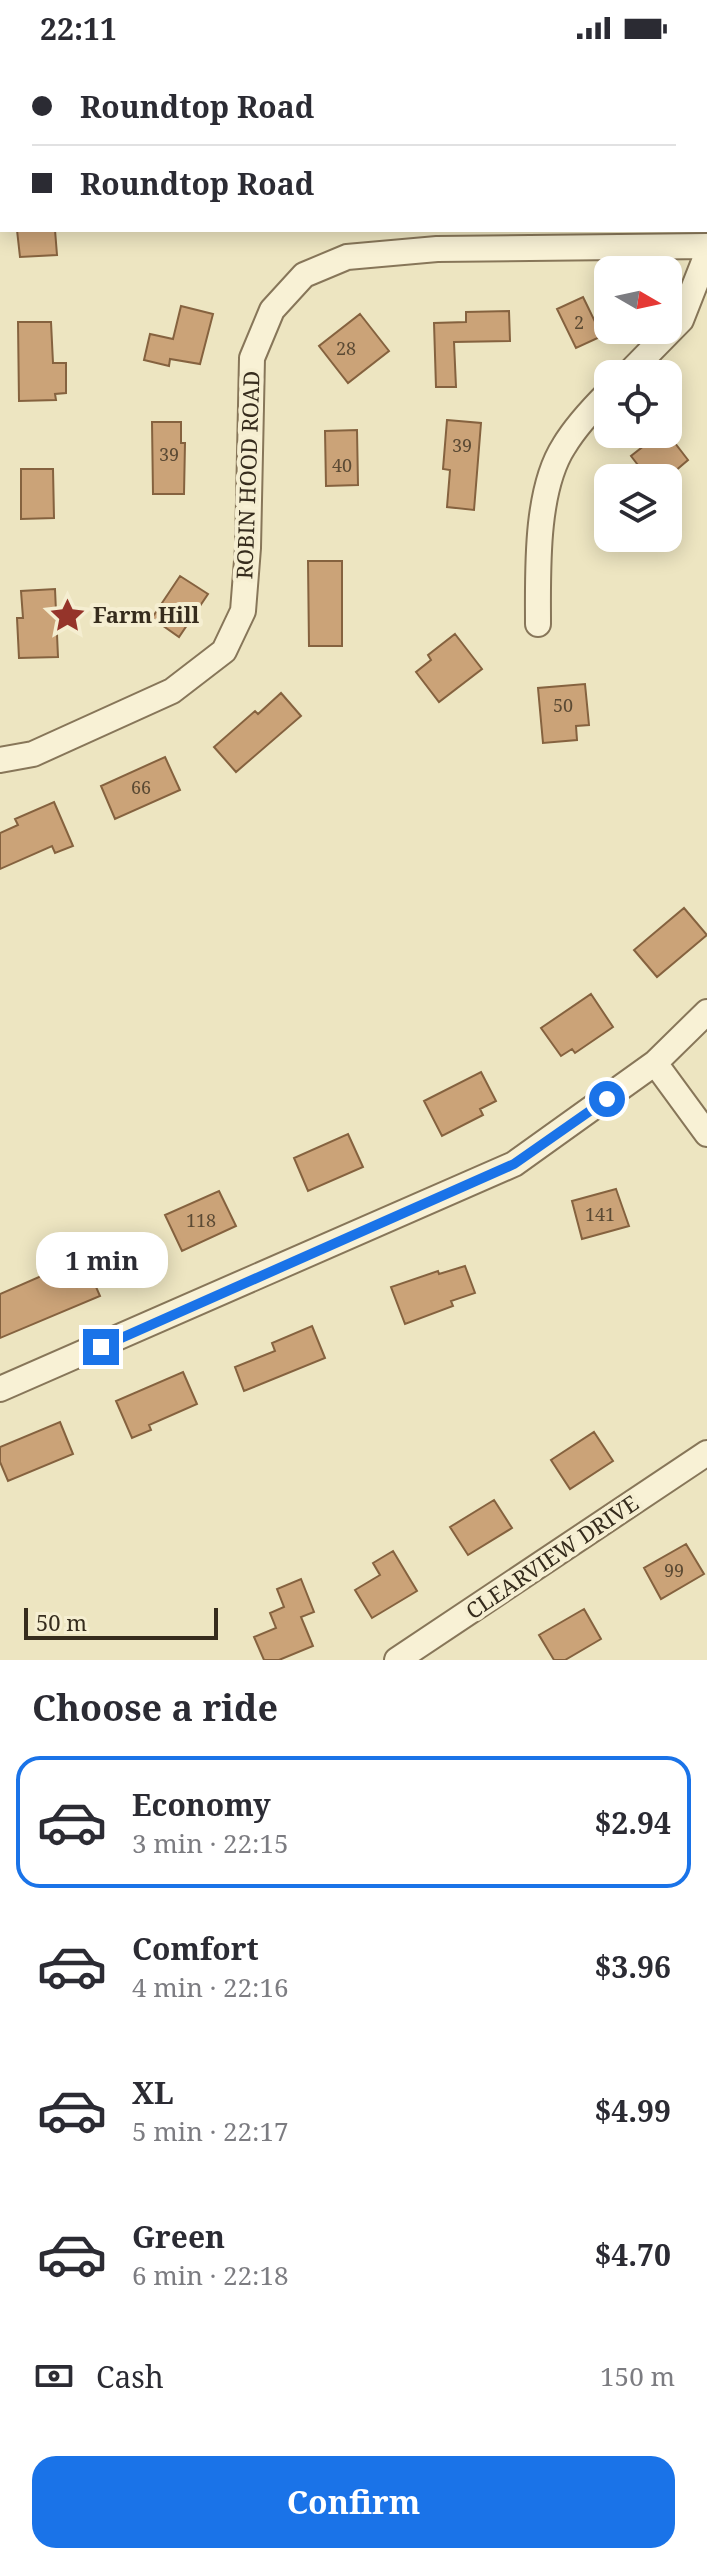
<!DOCTYPE html>
<html lang="en">
<head>
<meta charset="utf-8">
<style>
	:root { --surface:#fff; --page:#f7f7f7; --text:#2b2b33; --muted:#7c7c81; --line:#e1e1e2; --accent:#1a73e8 }
	body { margin:0; font-family:"Noto Serif",serif; background:var(--page); color:var(--text); height:100vh; display:flex; flex-direction:column; font-size:30px; white-space:nowrap }
	* { box-sizing:border-box; margin:0 }
	p { font-size:26px; color:var(--muted) }
	.icon { flex:none; width:44px; height:44px; fill:none; stroke:currentColor; stroke-width:2; stroke-linecap:round; stroke-linejoin:round }
	.map { position:relative; height:1604px; overflow:hidden }
	.sheet { display:flex; flex-direction:column; background:var(--surface); flex:1 }
	.sheet>* { flex:none }
	.banner { position:absolute; left:0px; top:0px; width:708px; height:176px; box-shadow:0 4px 20px #0003; display:grid; align-content:center; height:176px; padding:0 32px; background:var(--surface) }
	.needle { width:52px; rotate:99deg }
	.tools { position:absolute; left:594px; top:200px; display:grid; gap:16px }
	.tools a { display:grid; place-items:center; width:88px; height:88px; border-radius:16px; background:var(--surface); box-shadow:0 4px 20px #0003; font-size:40px }
	.scale { position:absolute; left:24px; bottom:20px; width:194px; box-sizing:border-box; padding-left:8px; border:4px solid #362c1d; border-top:0; font-size:22px; line-height:28px; white-space:nowrap; color:#362c1d; -webkit-text-stroke:6px #f5eed1; paint-order:stroke }
	.end { position:absolute; width:36px; height:36px; margin:-18px; border:10px solid #1a73e8; background:#fff; box-shadow:0 0 0 4px #fff }
	.from { border-radius:50% }
	.bubble { position:absolute; height:56px; border-radius:24px; background:var(--surface); box-shadow:0 4px 20px #0003; font-size:26px; font-weight:700; line-height:56px; text-align:center }
	.banner b { display:flex; align-items:center; gap:28px; height:76px; font-size:30px }
	.banner b+b { border-top:2px solid var(--line) }
	.banner i { width:20px; height:20px; background:var(--text) }
	ul { padding:0; list-style:none }
	li { display:flex; align-items:center; gap:24px; height:132px; margin:0 16px 12px; padding:0 16px; border:4px solid transparent; border-radius:24px }
	li div { flex:1 }
	li b { display:block; font-size:30px }
	li em { font-style:normal; font-weight:700 }
	li.on { border-color:var(--accent) }
	li>.icon { width:72px; height:72px; stroke-width:1.5 }
	h2 { padding:0 32px; font-size:36px; line-height:96px }
	.pay { display:flex; align-items:center; gap:20px; height:88px; padding:0 32px; font-size:30px }
	.pay p { margin-inline-start:auto }
	.button { display:flex; gap:16px; margin-top:auto; padding:16px 32px }
	.button a { flex:1; height:92px; border-radius:24px; background:var(--accent); color:#fff; font-size:32px; font-weight:700; line-height:92px; text-align:center }
	.status { display:flex; justify-content:space-between; align-items:center; height:56px; padding:0 40px; background:var(--surface); direction:ltr }
	.status svg { height:22px; fill:currentColor }
	.map>svg:first-child { display:block }
</style>
</head>
<body>
<div class="status"><b>22:11</b><svg viewBox="0 0 49 12"><path d="M0 12V9h3v3zM5 12V6h3v6zM10 12V3h3v9zM15 12V0h3v12zM26 1h20v11H26zM47 4h2v5h-2z"/></svg></div>
<div class="map">
<svg width="707" height="1604" viewBox="0 0 707 1604">
	<rect width="100%" height="100%" fill="#ede5c1"/>
	<path fill="#cba378" stroke="#85623f" stroke-width="2" d="M17,174H55L57,199L20,201Z
		M583,241L602,280L576,292L557,253Z
		M181,250L213,258L200,308L170,303L169,310L144,304L150,278L173,283Z
		M509,255L510,285L454,286L456,331H436L434,267L466,266V256Z
		M360,258L389,295L348,327L319,290Z
		M18,266H51L53,307H66V337L55,338L56,344L19,345Z
		M447,364L481,367L474,454L447,451L450,414L443,413Z
		M152,366H181V387H185L184,438H153Z
		M357,374L358,429L326,430L325,375Z
		M659,378H668L688,404L667,422H648L631,400Z
		M21,413H53L54,462L21,463Z
		M308,505H342V590H309Z
		M180,520L208,538L179,581L152,562Z
		M55,533L58,601L19,602L17,562H23L21,535Z
		M455,578L482,613L439,646L416,616L431,604L428,599Z
		M585,628L589,669L576,670L577,684L543,687L538,632Z
		M281,637L301,660L236,716L214,691L255,655L258,658Z
		M165,701L180,734L115,763L101,730Z
		M54,746L73,790L55,797L52,790L0,813V777L18,769L15,763Z
		M684,852L707,879L657,921L634,894Z
		M591,938L613,971L575,997L572,993L561,1000L541,972Z
		M481,1016L496,1045L480,1053L483,1059L442,1080L424,1045Z
		M348,1078L363,1111L308,1135L294,1102Z
		M616,1133L629,1170L582,1183L572,1145Z
		M219,1135L236,1170L182,1195L165,1159Z
		M86,1208L100,1240L0,1282V1238L55,1214L58,1221Z
		M465,1210L475,1237L451,1245L453,1250L405,1268L391,1231L438,1215L439,1218Z
		M312,1270L325,1302L244,1335L235,1311L275,1295L272,1287Z
		M183,1316L197,1348L149,1369L151,1374L132,1382L116,1345Z
		M60,1366L73,1398L8,1425L0,1406V1391Z
		M594,1376L613,1405L570,1433L551,1404Z
		M494,1444L512,1472L468,1499L450,1471Z
		M686,1488L704,1518L661,1543L644,1512Z
		M393,1495L417,1535L372,1562L355,1534L380,1519L373,1507Z
		M301,1523L314,1556L301,1561L313,1590L279,1604H264L254,1581L276,1572L270,1557L284,1551L277,1533Z
		M584,1553L601,1583L565,1604H554L539,1579Z"/>
	<g fill="none" stroke-linecap="round" stroke-linejoin="round">
		<defs>
			<path id="street" d="M628,318L681,264L707,198
				M538,568C538,516 535,435 564,390C576,370 592,353 608,337
				M0,704L33,698L172,635L224,595L243,555L248,492L252,302L272,254L304,219L347,201L437,193L707,190
				M655,1007L707,1078
				M0,1333L514,1108L655,1007L707,956
				M397,1604L707,1397"/>
		</defs>
		<use href="#street" stroke="#877659" stroke-width="28"/>
		<use href="#street" stroke="#f8f1d5" stroke-width="24"/>
	</g>
	<g fill="none" stroke-linecap="round" stroke-linejoin="round">
		<path stroke="#1a73e8" stroke-width="10" d="M101,1291L514,1108L607,1043"/>
	</g>
	<defs>
		<symbol id="sight-bare" viewBox="-9 -9 18 18"><path d="M0-6L1.8-2.2L6-1.7L2.9 1.2L3.7 5.4L0 3.3L-3.7 5.4L-2.9 1.2L-6-1.7L-1.8-2.2Z" fill="#95342a" stroke="#f5eed1" stroke-width="2.5" paint-order="stroke"/></symbol>
	</defs>
	<g fill-rule="evenodd">
		<use href="#sight-bare" x="42" y="534" width="51" height="51"/>
	</g>
	<g text-anchor="middle" stroke-width="8" stroke-linejoin="round" paint-order="stroke">
		<g font-size="18" fill="#5b4a34">
			<text x="579" y="273">2</text>
			<text x="346" y="299">28</text>
			<text x="462" y="396">39</text>
			<text x="169" y="405">39</text>
			<text x="342" y="416">40</text>
			<text x="563" y="656">50</text>
			<text x="141" y="738">66</text>
			<text x="600" y="1165">141</text>
			<text x="201" y="1171">118</text>
			<text x="674" y="1521">99</text>
		</g>
		<g font-size="22" fill="#362c1d" stroke="#f5eed1">
			<text transform="translate(248 419) rotate(-88)" y="8">ROBIN HOOD ROAD</text>
			<text transform="translate(552 1501) rotate(-34)" y="8">CLEARVIEW DRIVE</text>
		</g>
		<g font-size="22" font-weight="bold" fill="#362c1d" stroke="#f5eed1" text-anchor="start">
			<text x="93" y="567">Farm Hill</text>
		</g>
	</g>
</svg>
<div class="tools">
<a><svg class="needle" viewBox="-14 -14 28 28"><path d="M0-13l5 13h-10z" fill="#e53935"/><path d="M0 13l5-13h-10z" fill="#7c7c81"/></svg></a>
<a><svg class="icon" aria-label="locate" viewBox="0 0 24 24"><circle cx="12" cy="12" r="6"/><path d="M12 2v4M12 18v4M2 12h4M18 12h4"/></svg></a>
<a><svg class="icon" aria-label="layers" viewBox="0 0 24 24"><path d="M12 4l9 5-9 5-9-5zM3 14l9 5 9-5"/></svg></a>
</div>
<div class="scale">50 m</div>
<i class="end from" style="left:607px;top:1043px"></i>
<i class="end" style="left:101px;top:1291px"></i>
<div class="bubble" style="left:36px;top:1176px;width:132px">1 min</div>
<div class="banner">
<b><i class="from"></i>Roundtop Road</b>
<b><i></i>Roundtop Road</b>
</div>
</div>
<section class="sheet">
<h2>Choose a ride</h2>
<ul>
<li class="on"><svg class="icon" aria-label="car" viewBox="0 0 24 24"><path d="M5 17H2v-5l4-1 3-4h7l3 4 3 1v5h-3M9 17h6M6 11h13"/><circle cx="7" cy="17" r="2"/><circle cx="17" cy="17" r="2"/></svg><div><b>Economy</b><p>3 min · 22:15</p></div><em>$2.94</em></li>
<li><svg class="icon" aria-label="car" viewBox="0 0 24 24"><path d="M5 17H2v-5l4-1 3-4h7l3 4 3 1v5h-3M9 17h6M6 11h13"/><circle cx="7" cy="17" r="2"/><circle cx="17" cy="17" r="2"/></svg><div><b>Comfort</b><p>4 min · 22:16</p></div><em>$3.96</em></li>
<li><svg class="icon" aria-label="car" viewBox="0 0 24 24"><path d="M5 17H2v-5l4-1 3-4h7l3 4 3 1v5h-3M9 17h6M6 11h13"/><circle cx="7" cy="17" r="2"/><circle cx="17" cy="17" r="2"/></svg><div><b>XL</b><p>5 min · 22:17</p></div><em>$4.99</em></li>
<li><svg class="icon" aria-label="car" viewBox="0 0 24 24"><path d="M5 17H2v-5l4-1 3-4h7l3 4 3 1v5h-3M9 17h6M6 11h13"/><circle cx="7" cy="17" r="2"/><circle cx="17" cy="17" r="2"/></svg><div><b>Green</b><p>6 min · 22:18</p></div><em>$4.70</em></li>
</ul>
<div class="pay"><svg class="icon" aria-label="cash" viewBox="0 0 24 24"><path d="M3 7h18v10H3z"/><circle cx="12" cy="12" r="2"/></svg>Cash<p>150 m</p></div>
<div class="button"><a>Confirm</a></div>
</section>
</body>
</html>
